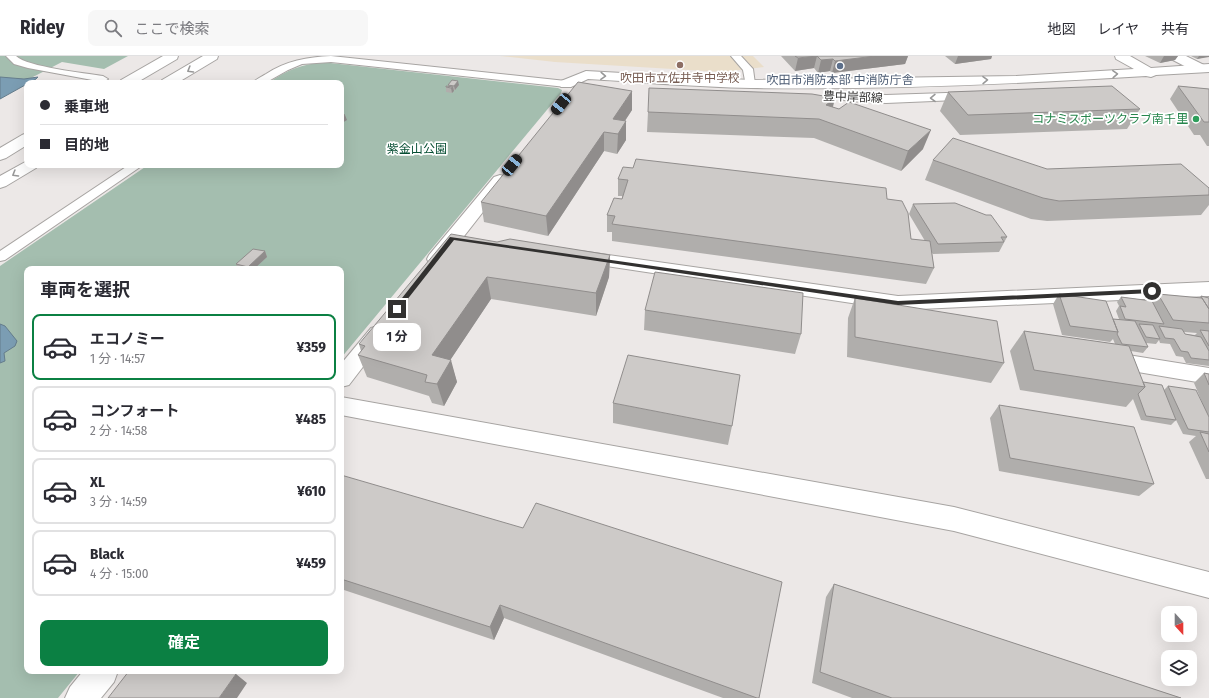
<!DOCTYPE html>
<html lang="ja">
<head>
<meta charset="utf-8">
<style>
	:root { --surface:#fff; --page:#f7f7f7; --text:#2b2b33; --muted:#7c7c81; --line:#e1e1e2; --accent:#0b8043 }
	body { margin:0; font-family:"Fira Sans Condensed","Noto Sans JP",sans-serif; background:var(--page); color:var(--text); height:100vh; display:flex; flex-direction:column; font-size:15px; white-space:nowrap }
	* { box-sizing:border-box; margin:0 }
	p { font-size:13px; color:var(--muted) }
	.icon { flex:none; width:22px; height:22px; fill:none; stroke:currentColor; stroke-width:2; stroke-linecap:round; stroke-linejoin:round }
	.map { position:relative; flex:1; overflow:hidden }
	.drawer { position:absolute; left:24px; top:210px; width:320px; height:408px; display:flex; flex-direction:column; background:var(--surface); border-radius:8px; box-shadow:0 4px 16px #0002 }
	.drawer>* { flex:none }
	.guide { position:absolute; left:24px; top:24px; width:320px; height:88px; border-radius:8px; box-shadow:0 4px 16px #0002; display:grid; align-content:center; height:88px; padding:0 16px; background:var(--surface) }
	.needle { width:26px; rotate:159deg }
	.fabs { position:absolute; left:1161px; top:550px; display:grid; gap:8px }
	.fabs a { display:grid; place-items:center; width:36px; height:36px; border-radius:8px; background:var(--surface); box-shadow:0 4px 16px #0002; font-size:20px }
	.end { position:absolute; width:18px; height:18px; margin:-9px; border:5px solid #323130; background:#fff; box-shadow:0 0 0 2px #fff }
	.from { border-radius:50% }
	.bubble { position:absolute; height:28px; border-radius:8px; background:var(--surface); box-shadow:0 4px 16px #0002; font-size:13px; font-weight:700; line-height:28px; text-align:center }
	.car { position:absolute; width:12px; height:24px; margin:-12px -6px; border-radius:5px; box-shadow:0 0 3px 1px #0007; background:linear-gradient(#222 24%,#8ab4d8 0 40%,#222 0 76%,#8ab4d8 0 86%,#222 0) }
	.guide b { display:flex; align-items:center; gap:14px; height:38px; font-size:15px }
	.guide b+b { border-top:1px solid var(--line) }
	.guide i { width:10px; height:10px; background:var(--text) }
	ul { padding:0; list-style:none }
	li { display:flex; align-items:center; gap:12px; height:66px; margin:0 8px 6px; padding:0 8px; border:2px solid var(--line); border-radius:8px }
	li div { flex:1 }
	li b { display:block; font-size:15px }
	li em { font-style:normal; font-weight:700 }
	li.on { border-color:var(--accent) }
	li>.icon { width:36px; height:36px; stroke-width:1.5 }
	h2 { padding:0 16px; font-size:18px; line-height:48px }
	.primary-button { display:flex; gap:8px; margin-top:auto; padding:8px 16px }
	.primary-button a { flex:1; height:46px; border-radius:8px; background:var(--accent); color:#fff; font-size:16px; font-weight:700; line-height:46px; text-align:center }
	header { display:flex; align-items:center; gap:24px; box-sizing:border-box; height:56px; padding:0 20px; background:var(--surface); border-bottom:1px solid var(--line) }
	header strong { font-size:19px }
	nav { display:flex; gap:22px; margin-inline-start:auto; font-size:14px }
	.search { width:280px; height:36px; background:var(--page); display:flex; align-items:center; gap:10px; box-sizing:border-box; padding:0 14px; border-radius:8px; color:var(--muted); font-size:15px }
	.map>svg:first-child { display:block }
</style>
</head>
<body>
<header>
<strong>Ridey</strong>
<div class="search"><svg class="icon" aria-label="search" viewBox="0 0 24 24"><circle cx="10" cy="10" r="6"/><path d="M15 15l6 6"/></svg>ここで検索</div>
<nav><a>地図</a><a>レイヤ</a><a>共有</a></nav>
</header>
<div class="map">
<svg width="1209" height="642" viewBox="0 0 1209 642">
	<rect width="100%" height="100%" fill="#ece8e7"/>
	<path fill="#eadeca" d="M500,0H753L764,11L723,16L555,6Z"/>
	<path fill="#a4beaf" d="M0,0H128L104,13L62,6L0,38Z
		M330,7L558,32L562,34L561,37L341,302V213H27V615H80L58,642H0V210L148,109H341V27H268C288,13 305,6 330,7Z"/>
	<path fill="#7b9db3" stroke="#657d8c" d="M0,21L24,23L38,21L36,23L0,43Z
		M0,268L5,270L17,285L15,290L4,297L5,305L0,307Z"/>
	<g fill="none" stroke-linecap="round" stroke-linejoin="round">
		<defs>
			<path id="lane" d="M6,0H16C27,11 85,17 103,20L108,23L103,26L28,12L14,8Z
				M331,0L566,25L571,28L566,31L331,6L302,8L288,14L265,27H253C256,23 261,21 266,18C286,5 307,1 331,0Z
				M731,0H741L753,13L755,28L754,30H746L743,14Z
				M129,109H143L5,204L0,205V195Z"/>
			<path id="street" d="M1170,0H1186L1206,10L1208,13L1206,16H1196L1171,3Z
				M500,119L506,121L508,124L443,207L436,209L429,207L427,203L429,199L494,121Z
				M580,195L898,240L1209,226V240L898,254L573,205L571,201L573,197Z
				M378,270L385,272L388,277L385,282L349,329L341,331V308L371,272Z
				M1128,299L1209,312V328L1120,313L1117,307L1120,301Z
				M341,341L954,451L1209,516V542L954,475L341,359Z
				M83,615H118L114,626L101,642H65L70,631Z"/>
			<path id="secondary" d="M1115,0H1130L1151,12L1209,8V16L1156,19L1151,21L1146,20C1015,28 883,34 751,32C697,31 642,26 588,23L571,31H561L559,28L561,25L586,15L750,24L1016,20L1134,13L1116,3Z
				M976,36L981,37L983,40L981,43L886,47L849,45L844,44L842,41L844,38L849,37L886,39Z"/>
			<path id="highway" d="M163,0H178L177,3L136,27H119L121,24Z
				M203,0H218L217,3L177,27H160L162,24Z
				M27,77V89L6,102L0,104V92L22,79Z
				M27,105V109H38L36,112L6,130L0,132V120Z"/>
		</defs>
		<use href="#lane" stroke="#a7a4a2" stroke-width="2"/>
		<use href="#street" stroke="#a7a4a2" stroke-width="2"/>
		<use href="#secondary" stroke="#a7a4a2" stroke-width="2"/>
		<use href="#highway" stroke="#a7a4a2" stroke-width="2"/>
		<use href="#lane" fill="#fff" fill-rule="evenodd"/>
		<use href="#street" fill="#fff" fill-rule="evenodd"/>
		<use href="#secondary" fill="#fff" fill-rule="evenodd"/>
		<use href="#highway" fill="#fff" fill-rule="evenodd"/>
	</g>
	<path fill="#b0aeac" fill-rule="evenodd" d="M781,0H908L905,8L832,17L830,15L818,17L814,12L795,15Z
		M945,0H992L991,3L955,8Z
		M1145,0H1178L1175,4L1160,7Z
		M1191,0H1209L1197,3Z
		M448,29H459L455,34H454V35L452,37L446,36V31L448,30Z
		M1178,30L1209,33V90H1207L1200,79H1194L1170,43Z
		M632,35V54L625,65H626V84L617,98L604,95L548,180L484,166L481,146Z
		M948,36L1140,53L1127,73L960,79L940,55Z
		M835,42L833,51L923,93L901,115L814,82L647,76L648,56Z
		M933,104L1047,113L1209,132V149L1201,159L1047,165L1031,163L925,124Z
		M618,123L887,143L911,183L925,185L909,158L913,148L1007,181L999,196L933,198L932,197L934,212L926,228L612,185V176H607V159L622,143V140H618Z
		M497,186L610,199L609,221L596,260L491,243L450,304L457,326L444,350L432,347L429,340L367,321L358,299L361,295L359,288Z
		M265,195L267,201L254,213H238L236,208Z
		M1059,238L1113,263H1119L1116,255L1119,250L1117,246L1121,241L1152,245L1158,238L1199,242L1201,240L1209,242V310L1186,307L1183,301L1176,300L1170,288L1160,287L1159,284L1156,288L1146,287L1148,291L1143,297L1131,295L1143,326L1164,334L1168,330L1204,351L1194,327L1204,317L1209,318V423H1206L1189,386L1196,380L1183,378L1176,364L1171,369L1141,364L1133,343L1126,351L1020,334L1010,295L1024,275L1115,288L1113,283L1110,286L1062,279L1053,248ZM1184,276L1197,277L1195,279L1185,278Z
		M855,242L1004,307L991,327L847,301L848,262Z
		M645,254L801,278L795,298L644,274Z
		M613,347L732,370L728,389L613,367Z
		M999,349L1154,428L1139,440L999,415L990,362Z
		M341,419L759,642H723L504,562L494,584L341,533Z
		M834,528L1181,642H852L812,627L826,541Z"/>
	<path fill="#908d8c" d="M817,0L814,12L795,15L798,2Z
		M875,0H908L905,8L832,17L835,5Z
		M958,0H992L991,3L955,8Z
		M1164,0H1178L1175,4L1160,7Z
		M1199,0H1209V1L1197,3Z
		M833,3L830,15L818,17L821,4Z
		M458,25L459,29L455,34L454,30Z
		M453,31L454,35L452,37L451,32Z
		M632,35V54L616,78L613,63Z
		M835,42L830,61L826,49Z
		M345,59L347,64L342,67L341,62Z
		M626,65V84L617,98L618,78Z
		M931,74L923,93L901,115L908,95Z
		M604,76V95L548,180L546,160Z
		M265,195L267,201L254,213H249L248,211Z
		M610,199L609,221L596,260V237Z
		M487,221L491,243L439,321L432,299Z
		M451,304L457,326L444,350L437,328Z
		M500,549L504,562L494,584L490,571Z
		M236,618L247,627L237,642H219Z"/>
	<path fill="#cdcac8" stroke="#908d8c" d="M795,0H875L835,5L833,3L821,4L817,0L798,2Z
		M452,24L458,25L454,30L448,29Z
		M578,26L632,35L613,63L626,65L618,78L604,76L546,160L481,146Z
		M446,30L453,31L451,32L446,31Z
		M1112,30L1140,53L968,59L948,36Z
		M1178,30L1209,33V66H1204Z
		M649,32L812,38L835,42L826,49L839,53L849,46L931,74L908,95L819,63L648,56Z
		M341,57L345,59L341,62Z
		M953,82L1047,113L1181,108L1209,132V139L1059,145L1043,142L933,104Z
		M636,103L886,132L887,143L902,145L908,157L911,183L930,185L934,212L612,168L615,160L607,159L614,142L622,143L628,124L618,123L623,111L633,112Z
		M955,147L986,159H991L1007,181H1001L1004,186L938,188L913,148Z
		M451,178L497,186L510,183L610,199L596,237L487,221L432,299L451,304L437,328L425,326L427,319L358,299L365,290L359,288Z
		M253,193L265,195L248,211L236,208Z
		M655,216L803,237L801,278L645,254Z
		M1059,238L1106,245L1118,276L1070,270Z
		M1158,238L1202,242L1209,253V267L1173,264Z
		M1201,240L1209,242V253L1202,242Z
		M1121,241L1152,245L1164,268L1125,263L1120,250L1126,251Z
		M855,242L997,265L1004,307L855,281Z
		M1113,263L1135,265L1148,291L1122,288L1117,278L1118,276Z
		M1139,268L1153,269L1160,283L1146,281Z
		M1159,270L1182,273L1185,278L1201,281L1209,295V304L1191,302L1188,296L1181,295L1174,283L1165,282Z
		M1200,274L1209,275V290Z
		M1024,275L1129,290L1145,331L1034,314Z
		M628,299L740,319L732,370L613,347Z
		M1204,317L1209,318V329Z
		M1143,326L1162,329L1176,364L1146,360L1138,338L1145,331Z
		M1168,330L1196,334L1209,361V376L1188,373Z
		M999,349L1134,371L1154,428L1010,402Z
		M1200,376L1209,378V396Z
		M341,419L523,472L536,447L782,526L759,642H757L500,549L490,571L341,523Z
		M834,528L1181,642H892L820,616Z
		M129,615H229L236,618L219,642H108Z"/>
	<defs><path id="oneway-chevron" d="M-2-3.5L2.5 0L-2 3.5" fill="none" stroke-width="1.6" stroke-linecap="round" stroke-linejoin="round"/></defs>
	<g stroke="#989898">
		<use href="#oneway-chevron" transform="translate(190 14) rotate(149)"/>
		<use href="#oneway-chevron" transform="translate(1115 18) rotate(-3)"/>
		<use href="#oneway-chevron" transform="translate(603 20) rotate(3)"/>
		<use href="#oneway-chevron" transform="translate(985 24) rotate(-1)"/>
		<use href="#oneway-chevron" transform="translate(933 42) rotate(179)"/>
		<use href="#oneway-chevron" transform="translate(15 118) rotate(149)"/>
	</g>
	<path fill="#323130" d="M450,181L898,245L1152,233L1154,235L1152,237L898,249L454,184L399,254H395V251Z"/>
	<circle fill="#8d6e63" stroke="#fff" stroke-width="1.5" cx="680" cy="9" r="4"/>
	<circle fill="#5c6f8a" stroke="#fff" stroke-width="1.5" cx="840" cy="10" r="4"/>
	<circle fill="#2e9e5b" stroke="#fff" stroke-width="1.5" cx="1196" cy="63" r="4"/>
	<g text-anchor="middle" stroke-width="3.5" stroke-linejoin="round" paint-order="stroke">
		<g font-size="12" fill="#785e54" stroke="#fff">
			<text x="680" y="26">吹田市立佐井寺中学校</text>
		</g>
		<g font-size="12" fill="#4e5e75" stroke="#fff">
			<text x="840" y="28">吹田市消防本部 中消防庁舎</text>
		</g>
		<g font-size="12" fill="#323130" stroke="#fff">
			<text transform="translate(853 41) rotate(2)" y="4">豊中岸部線</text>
		</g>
		<g font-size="12" fill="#27864d" stroke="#fff" text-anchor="end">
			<text x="1188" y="67">コナミスポーツクラブ南千里</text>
		</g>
		<g font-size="12" fill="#054d32" stroke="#fff">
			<text x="417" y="97">紫金山公園</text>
		</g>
	</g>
</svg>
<div class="fabs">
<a><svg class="needle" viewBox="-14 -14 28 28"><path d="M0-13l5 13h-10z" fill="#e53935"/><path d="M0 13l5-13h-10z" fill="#7c7c81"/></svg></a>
<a><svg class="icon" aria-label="layers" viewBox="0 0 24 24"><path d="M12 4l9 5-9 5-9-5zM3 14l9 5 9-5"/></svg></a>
</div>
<i class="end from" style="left:1152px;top:235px"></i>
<i class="end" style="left:397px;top:253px"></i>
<div class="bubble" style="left:373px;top:267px;width:48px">1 分</div>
<i class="car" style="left:561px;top:48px;rotate:219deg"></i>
<i class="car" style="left:512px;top:109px;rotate:39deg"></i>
<div class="guide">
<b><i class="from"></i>乗車地</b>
<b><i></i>目的地</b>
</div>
<section class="drawer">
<h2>車両を選択</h2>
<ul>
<li class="on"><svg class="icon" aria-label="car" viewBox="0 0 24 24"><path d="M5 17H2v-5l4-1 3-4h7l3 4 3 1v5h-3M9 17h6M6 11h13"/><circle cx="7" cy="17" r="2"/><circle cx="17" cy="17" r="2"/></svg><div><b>エコノミー</b><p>1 分 · 14:57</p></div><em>¥359</em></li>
<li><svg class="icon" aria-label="car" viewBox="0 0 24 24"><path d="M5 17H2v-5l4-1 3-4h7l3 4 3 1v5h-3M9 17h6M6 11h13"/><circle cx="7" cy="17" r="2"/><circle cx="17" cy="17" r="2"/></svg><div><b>コンフォート</b><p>2 分 · 14:58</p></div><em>¥485</em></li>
<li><svg class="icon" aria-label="car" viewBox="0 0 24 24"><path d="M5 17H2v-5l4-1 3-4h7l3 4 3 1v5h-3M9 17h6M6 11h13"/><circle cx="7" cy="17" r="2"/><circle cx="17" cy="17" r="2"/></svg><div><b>XL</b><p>3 分 · 14:59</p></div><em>¥610</em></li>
<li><svg class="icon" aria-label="car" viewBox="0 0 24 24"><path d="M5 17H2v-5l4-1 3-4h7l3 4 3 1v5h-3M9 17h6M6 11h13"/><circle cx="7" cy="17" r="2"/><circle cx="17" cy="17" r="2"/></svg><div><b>Black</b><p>4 分 · 15:00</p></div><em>¥459</em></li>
</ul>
<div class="primary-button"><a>確定</a></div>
</section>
</div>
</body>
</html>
